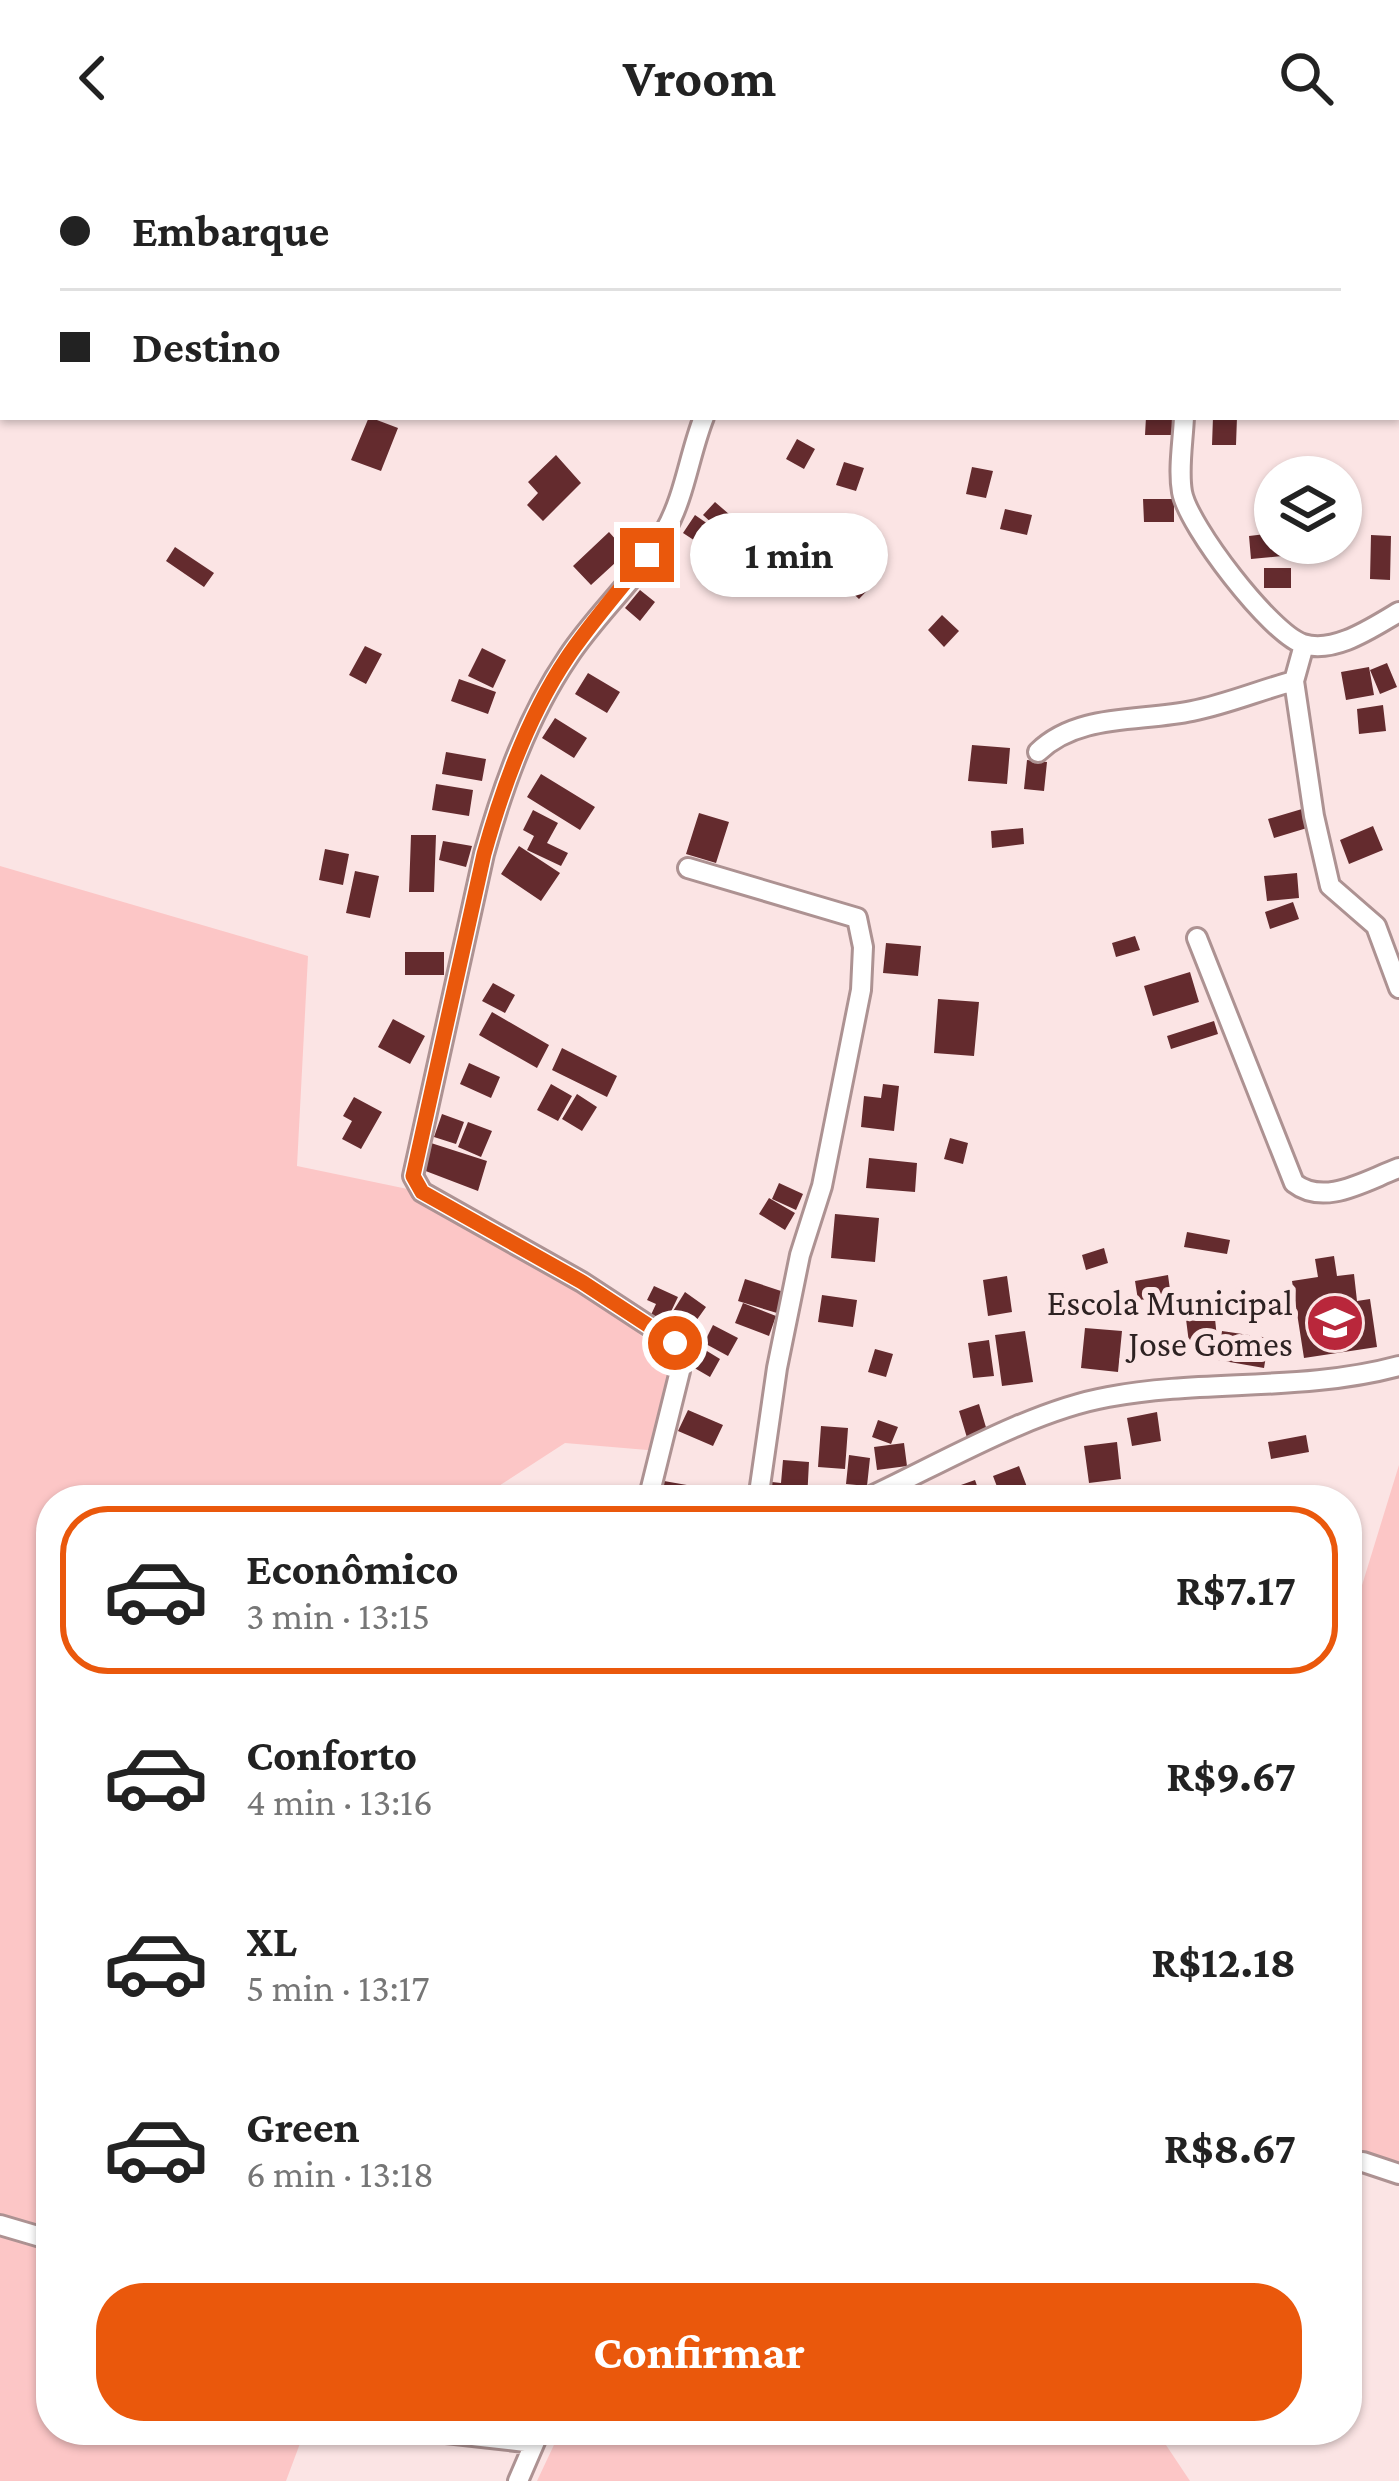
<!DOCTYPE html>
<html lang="pt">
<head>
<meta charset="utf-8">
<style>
	:root { --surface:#fff; --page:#f6f6f6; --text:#222; --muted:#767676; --line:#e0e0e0; --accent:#ea580c }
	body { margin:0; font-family:"Crimson Pro",serif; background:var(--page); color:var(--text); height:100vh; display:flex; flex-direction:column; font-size:45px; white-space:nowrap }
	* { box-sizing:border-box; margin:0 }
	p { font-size:39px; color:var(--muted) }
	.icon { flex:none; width:66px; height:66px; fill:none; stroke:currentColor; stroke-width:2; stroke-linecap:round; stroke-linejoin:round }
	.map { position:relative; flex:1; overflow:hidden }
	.sheet { position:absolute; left:36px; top:1329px; width:1326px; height:960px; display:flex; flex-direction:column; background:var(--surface); border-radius:48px; box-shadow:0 3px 9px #0004 }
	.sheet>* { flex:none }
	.guide { position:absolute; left:0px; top:0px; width:1401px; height:264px; box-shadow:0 3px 9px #0004; display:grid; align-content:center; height:264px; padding:0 60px; background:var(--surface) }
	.tools { position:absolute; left:1254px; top:300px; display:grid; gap:24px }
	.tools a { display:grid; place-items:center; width:108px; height:108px; border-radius:50%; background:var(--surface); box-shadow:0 3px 9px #0004; font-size:60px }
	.end { position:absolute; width:54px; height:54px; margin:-27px; border:15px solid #ea580c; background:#fff; box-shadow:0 0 0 6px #fff }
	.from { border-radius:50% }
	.bubble { position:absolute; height:84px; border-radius:42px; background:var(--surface); box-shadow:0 3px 9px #0004; font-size:39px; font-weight:700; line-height:84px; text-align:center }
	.guide b { display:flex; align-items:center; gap:42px; height:114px; font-size:45px }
	.guide b+b { border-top:3px solid var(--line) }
	.guide i { width:30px; height:30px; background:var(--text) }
	ul { padding:21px 0 0; list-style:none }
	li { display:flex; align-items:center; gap:36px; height:168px; margin:0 24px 18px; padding:0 36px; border:6px solid transparent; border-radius:48px }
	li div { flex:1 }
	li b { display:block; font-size:45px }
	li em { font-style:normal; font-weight:700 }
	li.on { border-color:var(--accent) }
	li>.icon { width:108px; height:108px; stroke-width:1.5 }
	.action { display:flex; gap:24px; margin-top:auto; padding:24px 60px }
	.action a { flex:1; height:138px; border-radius:48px; background:var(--accent); color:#fff; font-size:48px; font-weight:700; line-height:138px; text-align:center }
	header { display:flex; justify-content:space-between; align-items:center; height:156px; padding:0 60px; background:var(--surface); font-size:54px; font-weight:700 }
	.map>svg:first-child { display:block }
</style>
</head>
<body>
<header><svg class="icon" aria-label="back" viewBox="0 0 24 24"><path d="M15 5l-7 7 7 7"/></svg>Vroom<svg class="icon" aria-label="search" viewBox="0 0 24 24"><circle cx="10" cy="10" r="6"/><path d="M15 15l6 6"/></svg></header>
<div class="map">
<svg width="1399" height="2325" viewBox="0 0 1399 2325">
	<rect width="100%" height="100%" fill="#fbe4e4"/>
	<path fill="#fcc6c6" d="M0,710L308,800L297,1010L422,1036L582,1126L680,1215L659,1295L565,1287L477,1344H51V2274H305L286,2325H0Z
		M1399,1309V2005L1347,1997V1478Z
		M561,2274H1156L1190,2325H537Z"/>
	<path fill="#642b2e" d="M369,261L398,272L381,315L351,304Z
		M1146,261H1174L1173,279H1145Z
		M1213,261H1237L1236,289H1212Z
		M797,283L815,293L804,313L786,303Z
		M556,299L581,327L543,365L527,349L538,337L528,326Z
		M844,306L864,312L856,335L836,329Z
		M972,311L993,315L986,342L966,338Z
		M1143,343H1174V366H1144Z
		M715,346L737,365L724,378L703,359Z
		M1005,353L1032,359L1027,379L1000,373Z
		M695,359L718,375L706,392L683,377Z
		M609,376L627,396L591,429L573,410Z
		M1275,377V387H1301L1302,398L1251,403L1249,380Z
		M835,378L858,402L843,418L819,394Z
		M1371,379L1391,380L1390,424L1370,423Z
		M175,391L214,417L204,431L166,405Z
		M866,407L881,420L859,443L845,430Z
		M1264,412H1291V432H1264Z
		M640,434L655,446L640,465L625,452Z
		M942,459L959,475L944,491L928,474Z
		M365,490L382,498L366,528L349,519Z
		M482,492L506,504L493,532L468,520Z
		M1387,507L1397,531L1380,538L1370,514Z
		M1369,511L1374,539L1346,544L1341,516Z
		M588,517L620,536L607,557L575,538Z
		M459,523L496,536L488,558L451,545Z
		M1383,549L1386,575L1359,578L1357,553Z
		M555,562L587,582L574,602L542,582Z
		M972,589L1010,592L1007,628L968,625Z
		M446,596L486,603L482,625L442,618Z
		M1027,604L1047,606L1044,635L1024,633Z
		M541,618L595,651L580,674L527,641Z
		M436,628L473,634L469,660L432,654Z
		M1302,653L1307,672L1274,682L1268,663Z
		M533,654L558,667L547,687L568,697L561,710L527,694L534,680L523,674Z
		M699,657L729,666L716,707L686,698Z
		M1373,670L1383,694L1349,708L1340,684Z
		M1023,672L1024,688L992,692L991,675Z
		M411,679H436L434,736H409Z
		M443,685L472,690L466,711L439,704Z
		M519,690L560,717L541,745L501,718Z
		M325,693L349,698L343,729L319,724Z
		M355,715L379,720L370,762L346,757Z
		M1297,717L1299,742L1267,745L1264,720Z
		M1293,746L1299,763L1270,773L1265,756Z
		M1135,780L1140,794L1116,801L1112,787Z
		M886,787L921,790L918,820L883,817Z
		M405,796H444V819H405Z
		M1190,816L1199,846L1153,860L1144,830Z
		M493,827L515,839L505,857L482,845Z
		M938,843L979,846L974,900L934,897Z
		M492,856L549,889L537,912L479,879Z
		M393,863L425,880L410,908L378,891Z
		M1214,865L1218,878L1171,893L1167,880Z
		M562,892L617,920L607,941L552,914Z
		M469,907L500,921L491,942L460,928Z
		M551,928L572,940L558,965L537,954Z
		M883,928L899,930L894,975L861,971L864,940L881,942Z
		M577,938L597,951L582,975L562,963Z
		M354,941L382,956L361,993L342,983L352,965L343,960Z
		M442,958L464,966L456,988L434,981Z
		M468,966L492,975L481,1001L458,991Z
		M950,982L968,987L963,1008L944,1003Z
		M431,987L487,1005L478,1035L423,1014Z
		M869,1002L917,1007L915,1036L866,1032Z
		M779,1027L803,1038L796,1054L772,1043Z
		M769,1042L795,1057L785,1074L759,1058Z
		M835,1058L879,1062L875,1106L831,1102Z
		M1187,1076L1230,1084L1227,1098L1184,1091Z
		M1104,1092L1108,1107L1086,1114L1082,1099Z
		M1334,1100L1337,1120L1354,1118L1357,1145L1370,1143L1377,1191L1304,1202L1292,1125L1318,1121L1315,1103Z
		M1168,1119L1171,1141L1138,1144L1135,1125Z
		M1007,1120L1012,1156L988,1160L983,1124Z
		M745,1123L784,1136L777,1157L738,1145Z
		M654,1130L678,1141L665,1168L685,1136L706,1151L686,1179L650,1161L656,1148L647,1144Z
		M822,1139L857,1144L853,1171L818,1166Z
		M1213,1143L1218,1192L1190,1195L1184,1147Z
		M743,1147L776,1160L769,1180L735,1167Z
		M713,1169L738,1182L728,1200L704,1187Z
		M1085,1172L1122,1175L1118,1216L1081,1212Z
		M1025,1175L1033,1226L1002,1230L995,1179Z
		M1222,1175L1269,1182L1264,1212L1218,1204Z
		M989,1184L994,1220L973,1222L968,1187Z
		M702,1192L720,1203L710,1221L691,1210Z
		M875,1193L893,1198L886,1221L868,1216Z
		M979,1248L988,1278L968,1285L959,1255Z
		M688,1254L723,1269L713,1290L678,1275Z
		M1157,1256L1161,1285L1132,1290L1127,1262Z
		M878,1264L898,1271L891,1288L872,1281Z
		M821,1270L848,1272L845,1313L818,1311Z
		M1306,1279L1309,1296L1271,1303L1268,1286Z
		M1117,1286L1121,1323L1089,1327L1084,1290Z
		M904,1287L907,1310L877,1314L874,1291Z
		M849,1299L870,1302L867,1330L846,1328Z
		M783,1304L809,1306L807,1344L762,1340L763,1325L781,1327Z
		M1019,1310L1032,1344H1002L993,1320Z
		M975,1324L982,1344H947L944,1335Z
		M664,1325L704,1332L702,1344H661Z"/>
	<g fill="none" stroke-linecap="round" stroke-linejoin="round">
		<defs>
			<path id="minor" d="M344,0L359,3
				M459,3V0
				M607,3L608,0
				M885,3L886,0
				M1398,162H1399
				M1184,261C1183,285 1178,313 1182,336C1188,370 1271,478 1303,488C1335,498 1373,471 1399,456
				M1304,489L1294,525L1314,660L1330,730L1376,770L1399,832
				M1038,596C1078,557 1141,566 1192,555C1227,548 1260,534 1294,525
				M688,712L857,762L863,791L861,834L822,1030L800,1099L777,1212L758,1344
				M1197,782L1294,1027C1325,1051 1366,1024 1399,1012
				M648,1344L680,1215L679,1195L675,1187L582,1126L422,1036L413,1020L484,698C503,630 528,560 568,501C597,457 639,421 665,375C685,340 689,299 704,261
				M863,1344C937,1310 1029,1255 1108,1241C1204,1223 1303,1236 1399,1210
				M1363,2006L1399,2018
				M0,2069L51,2084
				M419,2274L534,2287
				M518,2325L540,2274"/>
		</defs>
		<use href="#minor" stroke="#ad9292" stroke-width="24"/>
		<use href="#minor" stroke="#fff" stroke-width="18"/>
	</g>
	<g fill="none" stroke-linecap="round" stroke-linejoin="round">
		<path stroke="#ea580c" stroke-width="15" d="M647,399C621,433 591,466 567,502C528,560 503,630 484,698L413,1020L422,1036L582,1126L675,1187"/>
	</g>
	<defs>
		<symbol id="school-disc" viewBox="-11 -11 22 22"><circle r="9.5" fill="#b9273b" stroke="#fbe4e4"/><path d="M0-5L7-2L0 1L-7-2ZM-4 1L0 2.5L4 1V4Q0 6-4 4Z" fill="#fff"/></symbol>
	</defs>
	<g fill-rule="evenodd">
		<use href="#school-disc" x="1302" y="1134" width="66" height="66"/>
	</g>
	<g text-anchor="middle" stroke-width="12" stroke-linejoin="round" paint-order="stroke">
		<g font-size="36" fill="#2d2222" stroke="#fbe4e4" text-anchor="end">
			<text x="1293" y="1159">Escola Municipal<tspan x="1293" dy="41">Jose Gomes</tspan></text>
		</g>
	</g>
</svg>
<div class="tools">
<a><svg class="icon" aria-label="layers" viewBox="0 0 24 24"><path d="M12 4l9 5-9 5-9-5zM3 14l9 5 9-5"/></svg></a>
</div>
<i class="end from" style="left:675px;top:1187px"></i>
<i class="end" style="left:647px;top:399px"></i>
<div class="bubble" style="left:690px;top:357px;width:198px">1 min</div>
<div class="guide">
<b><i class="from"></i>Embarque</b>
<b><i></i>Destino</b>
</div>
<section class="sheet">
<ul>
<li class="on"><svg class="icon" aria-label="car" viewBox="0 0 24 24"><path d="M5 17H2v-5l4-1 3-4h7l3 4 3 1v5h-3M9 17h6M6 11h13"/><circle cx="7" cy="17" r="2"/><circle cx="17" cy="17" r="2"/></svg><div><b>Econômico</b><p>3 min · 13:15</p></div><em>R$7.17</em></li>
<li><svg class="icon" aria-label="car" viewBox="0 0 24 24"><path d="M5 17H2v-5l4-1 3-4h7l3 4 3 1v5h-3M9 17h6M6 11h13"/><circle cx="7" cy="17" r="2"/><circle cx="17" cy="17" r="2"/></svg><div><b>Conforto</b><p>4 min · 13:16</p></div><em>R$9.67</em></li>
<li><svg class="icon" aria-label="car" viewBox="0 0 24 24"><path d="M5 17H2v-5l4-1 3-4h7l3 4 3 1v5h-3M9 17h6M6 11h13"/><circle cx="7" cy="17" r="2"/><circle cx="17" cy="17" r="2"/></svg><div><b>XL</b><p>5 min · 13:17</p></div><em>R$12.18</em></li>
<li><svg class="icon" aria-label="car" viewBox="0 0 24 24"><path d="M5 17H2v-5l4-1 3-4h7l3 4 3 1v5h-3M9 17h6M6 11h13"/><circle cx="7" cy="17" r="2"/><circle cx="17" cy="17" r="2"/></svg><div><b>Green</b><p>6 min · 13:18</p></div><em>R$8.67</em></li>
</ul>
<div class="action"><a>Confirmar</a></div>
</section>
</div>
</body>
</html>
